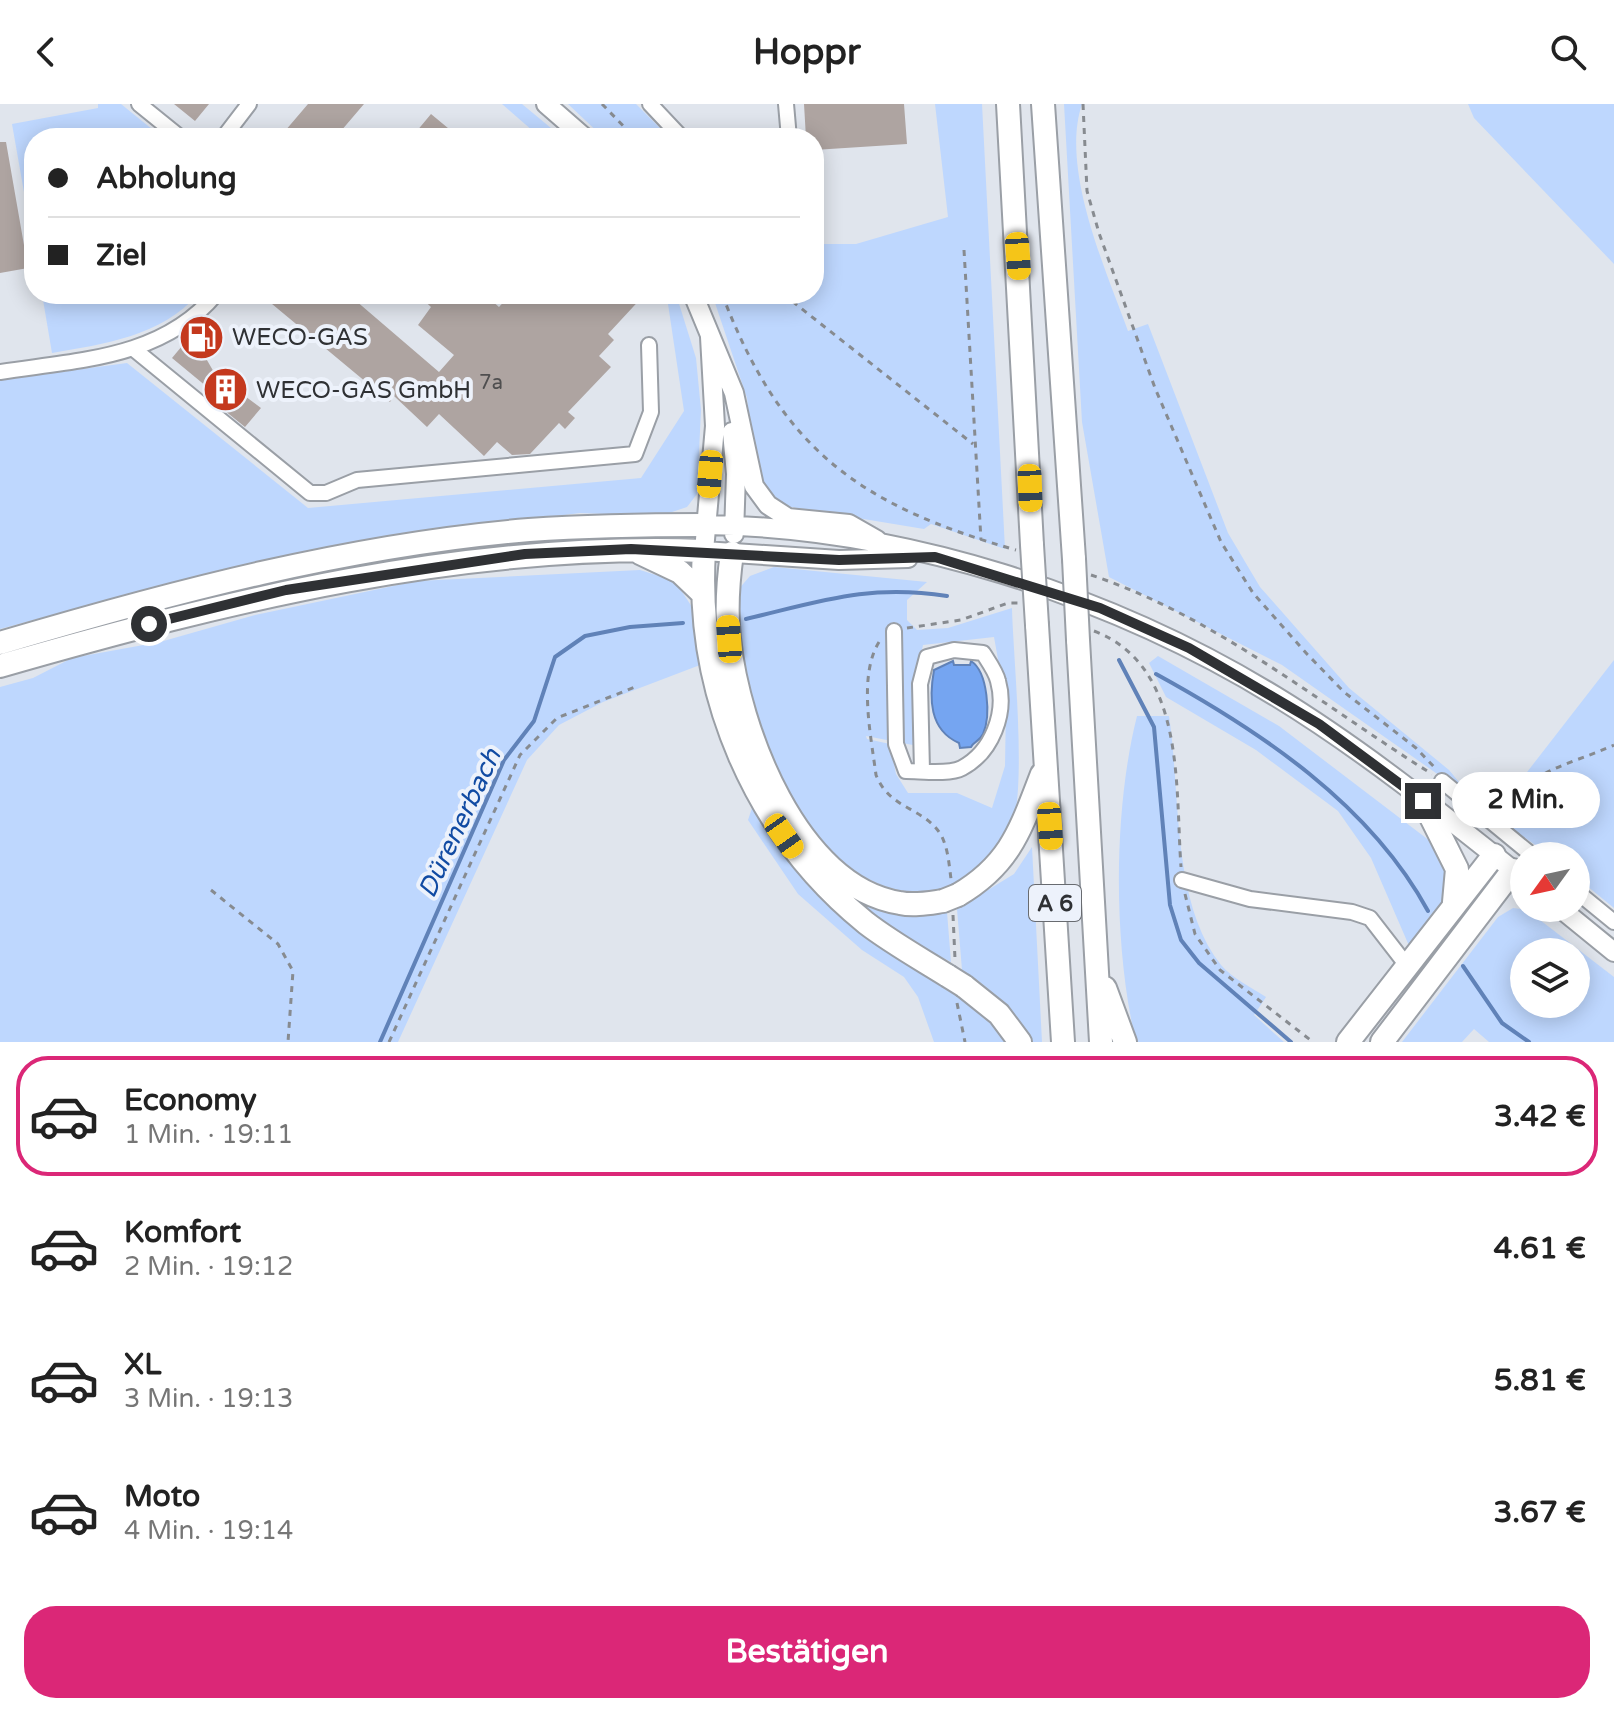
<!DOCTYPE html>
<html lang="de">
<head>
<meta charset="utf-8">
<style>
	:root { --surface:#fff; --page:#f2f2f2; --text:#222; --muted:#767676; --line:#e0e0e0; --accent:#db2777 }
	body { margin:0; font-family:"Varela Round",sans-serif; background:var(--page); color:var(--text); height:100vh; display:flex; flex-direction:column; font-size:30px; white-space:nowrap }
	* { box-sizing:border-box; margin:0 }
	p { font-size:26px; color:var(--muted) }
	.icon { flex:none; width:44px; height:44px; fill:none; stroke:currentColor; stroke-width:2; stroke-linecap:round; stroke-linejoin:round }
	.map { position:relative; height:938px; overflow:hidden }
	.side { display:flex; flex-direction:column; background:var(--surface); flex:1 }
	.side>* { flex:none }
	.banner { position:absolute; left:24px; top:24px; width:800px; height:176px; border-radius:32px; box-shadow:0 4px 20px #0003; display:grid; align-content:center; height:176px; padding:0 24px; background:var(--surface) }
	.needle { width:52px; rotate:237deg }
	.tools { position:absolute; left:1510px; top:738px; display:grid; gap:16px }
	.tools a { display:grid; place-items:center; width:80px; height:80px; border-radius:50%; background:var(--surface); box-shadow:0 4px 20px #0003; font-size:40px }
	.end { position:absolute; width:36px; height:36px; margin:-18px; border:10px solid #2f3134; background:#fff; box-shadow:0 0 0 4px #fff }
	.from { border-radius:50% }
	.bubble { position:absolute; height:56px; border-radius:28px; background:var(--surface); box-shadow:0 4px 20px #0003; font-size:26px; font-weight:800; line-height:56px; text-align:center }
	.car { position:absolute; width:24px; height:48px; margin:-24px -12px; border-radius:10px; box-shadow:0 0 6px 2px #0007; background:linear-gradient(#f5c518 24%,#345 0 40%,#f5c518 0 76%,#345 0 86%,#f5c518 0) }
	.banner b { display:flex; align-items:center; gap:28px; height:76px; font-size:30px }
	.banner b+b { border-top:2px solid var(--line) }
	.banner i { width:20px; height:20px; background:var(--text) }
	ul { padding:14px 0 0; list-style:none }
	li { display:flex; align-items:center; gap:24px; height:120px; margin:0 16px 12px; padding:0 8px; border:4px solid transparent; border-radius:32px }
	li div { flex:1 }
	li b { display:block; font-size:30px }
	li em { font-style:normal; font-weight:800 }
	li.selected { border-color:var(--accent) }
	li>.icon { width:72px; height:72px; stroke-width:1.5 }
	.button { display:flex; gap:16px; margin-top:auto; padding:16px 24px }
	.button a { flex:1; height:92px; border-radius:32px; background:var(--accent); color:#fff; font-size:32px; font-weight:800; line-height:92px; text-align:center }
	header { display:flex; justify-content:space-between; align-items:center; height:104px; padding:0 24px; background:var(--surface); font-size:36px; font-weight:800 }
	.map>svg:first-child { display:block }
</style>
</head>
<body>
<header><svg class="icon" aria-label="back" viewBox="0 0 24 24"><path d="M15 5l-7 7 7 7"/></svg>Hoppr<svg class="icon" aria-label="search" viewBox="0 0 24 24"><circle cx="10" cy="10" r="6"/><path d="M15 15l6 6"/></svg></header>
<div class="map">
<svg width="1614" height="938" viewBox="0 0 1614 938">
	<rect width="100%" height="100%" fill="#e0e5ed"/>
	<path fill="#bed7fe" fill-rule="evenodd" d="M98,0H121L163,34H34V145L12,20L98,4Z
		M502,0H522L563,34H541Z
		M568,0H636L670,34H604Z
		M935,0H982L1005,445L931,420L924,425L785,402L763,383L754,364L747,294L712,190H814V140H856L948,113Z
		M1064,0H1082C1060,65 1106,166 1128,227L1148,220L1228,429L1260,483L1349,584L1449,666L1473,695L1282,561L1109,473L1082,318Z
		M1468,0H1614V160L1474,14Z
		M42,190H198C162,232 104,240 52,249Z
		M662,190H676L696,254L701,306L697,390L687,403L660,412L580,409L362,436L212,468L0,525V276L127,259L308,404L641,374L684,307L668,200Z
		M774,463L927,478L907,496V516L917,526L948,524L1012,504C1013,552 1028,691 1010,728C995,759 963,782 930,787C861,797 797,722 773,665C750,610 737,546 737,487L750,472ZM994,533L1006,600L1005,662L992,704L957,689H908L896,670L890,640L867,635L866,632L918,642L916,574L923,541Z
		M640,466L675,477L692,503L700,561L603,598L559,621L527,656L398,938H0V583L33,574L72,554L160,538L255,511L417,477Z
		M1158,552L1279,622L1430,737C1465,784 1440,805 1410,844L1371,754L1338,707L1256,646L1166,593L1149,559Z
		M1614,556V804L1576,773V752H1551L1497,714L1524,672Z
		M1137,612H1169C1181,690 1171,798 1221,861C1232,874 1252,884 1266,893L1254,911L1284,938H1136C1113,842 1113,707 1137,612Z
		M752,704C774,739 796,773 828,800C871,838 982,894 1007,938H934L918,893L904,873L862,846L798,790L748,716Z
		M1032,743L1042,938H1033C1014,909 992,884 962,866L957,805L1014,770Z
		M843,788L932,810L947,808L951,858L905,835Z
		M1513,804L1527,806L1614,873V938H1489L1474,925L1462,938H1402L1498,813ZM1524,848H1576V900H1524Z"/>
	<path fill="#75a5f1" stroke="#6082b8" stroke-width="2" d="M953,557L954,561H970L971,557C988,568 991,612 983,630C979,638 974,637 971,643L960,644L959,639C929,626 929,594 934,566Z"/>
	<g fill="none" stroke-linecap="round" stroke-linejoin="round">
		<path stroke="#6082b8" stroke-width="4" d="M746,515C822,497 868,480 947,492
			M1119,556L1154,623L1170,801L1181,836L1199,859L1291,938
			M1156,570C1260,627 1370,700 1428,807
			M1463,862L1502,919L1529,938
			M380,938L504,656L534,617L555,553L585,532L630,523L683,519"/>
	</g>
	<path fill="#aea4a1" d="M174,0H209L195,17Z
		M308,0H364L335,34H279Z
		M804,0H904L907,40L814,46V34H806Z
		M431,10L460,34H411Z
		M0,38H6L28,164L0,169Z
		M260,190H348L439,268L454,251L418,221L431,203L417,190H484L499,203L511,190H645L608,230L614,236L599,252L611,263L568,308L575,314L565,325L559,319L530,350L512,351L497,338L484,352L439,310L427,323L394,292L390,298Z
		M182,242L190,250L200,244L215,270L261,304L245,323L214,298L218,292L172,254Z"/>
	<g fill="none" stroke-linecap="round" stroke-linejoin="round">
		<defs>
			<path id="minor" d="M139,0L181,34
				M650,0L682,34
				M786,0L789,34
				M223,34L249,0
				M135,246L310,389H326L357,376L635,350L651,308L649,241
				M0,268C77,256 162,255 216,190
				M894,527L896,640L906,667C921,667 949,671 962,664C992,648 1007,609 998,577C996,568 988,557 983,549L954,546L927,553L920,580L922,667
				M1442,677L1533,752
				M1182,776L1250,795L1352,808L1370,814L1408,863
				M1576,787L1614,818"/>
			<path id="major" d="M546,0L585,34
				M693,190L734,289L754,382L768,401L788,414L849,420L877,436
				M710,233L715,322L704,447L839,456L908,454
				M732,328L736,370L734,430
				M705,421C900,423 1110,491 1275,592C1362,645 1444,711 1524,775
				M1560,804L1614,848"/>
			<path id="highway" d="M1008,0L1032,441
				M1043,0L1074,455
				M640,449L680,468L701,488
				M732,449C728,477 726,505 729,534C738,624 797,783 900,799C914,802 929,799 943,797
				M1037,521L1063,938
				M1078,536L1101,938
				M0,539C172,488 349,441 529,426C588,422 646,421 705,421
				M0,562C230,496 463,438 704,447C695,589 755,729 866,819C892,839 921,855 948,872
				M1423,697L1457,765L1454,798
				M958,791C1011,760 1021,724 1042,670
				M964,882L999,910L1020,938
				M1105,884L1125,938
				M1348,938L1494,751
				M1382,938L1513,766"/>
		</defs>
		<use href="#minor" stroke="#9a9fa6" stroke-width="18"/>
		<use href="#major" stroke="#9a9fa6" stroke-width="22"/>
		<use href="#highway" stroke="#9a9fa6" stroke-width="26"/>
		<path stroke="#878b90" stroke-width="3" stroke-dasharray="6 6" stroke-linecap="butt" d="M602,0L635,34
			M1083,0L1087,87L1099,129L1155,284L1221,438L1253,489L1307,550L1344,588L1416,644L1437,666
			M964,146L981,436
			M722,190C781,345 858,401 1016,446
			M783,190L973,340
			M1091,471C1217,513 1321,601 1432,670
			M907,524L961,516L1008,499H1020
			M1094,527C1186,562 1175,682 1181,763
			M879,538C858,572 871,632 876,671C890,706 924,703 941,731C948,744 949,760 951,775
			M1501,709C1530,665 1570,661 1614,641
			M211,786L278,840L293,867L288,938
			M1185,790L1195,830L1220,866L1313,938
			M953,811L955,855
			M957,899L965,938
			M389,938L520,651L557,614L635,583"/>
		<use href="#minor" stroke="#fff" stroke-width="14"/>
		<use href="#major" stroke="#fff" stroke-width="18"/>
		<use href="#highway" stroke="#fff" stroke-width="22"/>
		<defs>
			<path id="highway-bridge" d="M1032,441L1037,521
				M1074,455L1078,536
				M943,797L958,791
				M948,872L964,882"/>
		</defs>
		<use href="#highway-bridge" stroke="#9a9fa6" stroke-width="26" stroke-linecap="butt"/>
		<use href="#highway-bridge" stroke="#fff" stroke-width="22"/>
	</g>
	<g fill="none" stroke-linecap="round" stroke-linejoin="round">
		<path stroke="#2f3134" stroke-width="10" d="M149,520L286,486L525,450L631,445L839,456L935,453L1100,504L1189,544L1319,620L1423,697"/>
	</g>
	<defs>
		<symbol id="fuel-disc" viewBox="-11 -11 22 22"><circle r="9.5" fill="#c4391e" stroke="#edf2fb"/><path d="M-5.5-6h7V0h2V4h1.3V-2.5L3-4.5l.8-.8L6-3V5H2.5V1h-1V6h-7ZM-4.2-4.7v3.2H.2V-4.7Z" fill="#fff"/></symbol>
		<symbol id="building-disc" viewBox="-11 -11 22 22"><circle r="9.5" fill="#c4391e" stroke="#edf2fb"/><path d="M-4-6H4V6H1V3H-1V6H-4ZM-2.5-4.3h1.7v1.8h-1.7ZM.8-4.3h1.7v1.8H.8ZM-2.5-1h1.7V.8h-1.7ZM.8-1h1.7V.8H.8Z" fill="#fff"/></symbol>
	</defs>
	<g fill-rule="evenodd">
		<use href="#fuel-disc" x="176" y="208" width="51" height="51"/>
		<use href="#building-disc" x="200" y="260" width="51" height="51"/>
	</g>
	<g text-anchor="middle" stroke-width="8" stroke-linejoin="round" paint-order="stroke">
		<g font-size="20" fill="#4f4e4f">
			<text x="491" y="285">7a</text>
		</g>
		<rect fill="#edf2fb" stroke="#686b70" stroke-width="2" x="1029" y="781" width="52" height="36" rx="6"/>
		<g font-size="22" font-weight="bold" fill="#2f3134">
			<text x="1055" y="807">A 6</text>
		</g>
		<g font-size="24" fill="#2f3134" stroke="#edf2fb" text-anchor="start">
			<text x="232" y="241">WECO-GAS</text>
			<text x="256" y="294">WECO-GAS GmbH</text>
		</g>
		<g font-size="26" font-style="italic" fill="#114ba3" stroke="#edf2fb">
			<text transform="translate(459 719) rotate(-65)" y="9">Dürenerbach</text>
		</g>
	</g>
</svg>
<div class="tools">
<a><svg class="needle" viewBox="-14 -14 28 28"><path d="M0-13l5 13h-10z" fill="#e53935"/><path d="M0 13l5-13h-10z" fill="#767676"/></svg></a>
<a><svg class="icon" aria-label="layers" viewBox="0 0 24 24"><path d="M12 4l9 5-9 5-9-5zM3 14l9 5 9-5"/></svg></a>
</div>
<i class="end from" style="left:149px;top:520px"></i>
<i class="end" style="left:1423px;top:697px"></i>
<div class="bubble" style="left:1452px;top:668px;width:148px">2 Min.</div>
<i class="car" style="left:1018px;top:152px;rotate:176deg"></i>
<i class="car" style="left:710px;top:370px;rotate:185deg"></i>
<i class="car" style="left:1030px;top:384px;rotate:178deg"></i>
<i class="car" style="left:729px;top:535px;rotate:356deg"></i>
<i class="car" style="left:1050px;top:722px;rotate:176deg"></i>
<i class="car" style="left:784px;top:732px;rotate:145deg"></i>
<div class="banner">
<b><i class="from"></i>Abholung</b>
<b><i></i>Ziel</b>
</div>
</div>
<section class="side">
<ul>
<li class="selected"><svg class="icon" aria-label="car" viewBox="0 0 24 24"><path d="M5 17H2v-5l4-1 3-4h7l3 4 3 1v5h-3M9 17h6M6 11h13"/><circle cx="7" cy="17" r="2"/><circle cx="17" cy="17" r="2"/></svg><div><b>Economy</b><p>1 Min. · 19:11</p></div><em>3.42 €</em></li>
<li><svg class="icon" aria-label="car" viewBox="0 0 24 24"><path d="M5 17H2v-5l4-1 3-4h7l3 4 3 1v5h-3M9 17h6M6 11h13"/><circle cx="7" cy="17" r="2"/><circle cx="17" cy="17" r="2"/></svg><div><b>Komfort</b><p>2 Min. · 19:12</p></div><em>4.61 €</em></li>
<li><svg class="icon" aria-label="car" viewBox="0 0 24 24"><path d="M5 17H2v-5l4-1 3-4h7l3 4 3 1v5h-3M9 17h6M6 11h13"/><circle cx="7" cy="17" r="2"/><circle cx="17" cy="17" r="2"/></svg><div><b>XL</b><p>3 Min. · 19:13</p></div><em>5.81 €</em></li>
<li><svg class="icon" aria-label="car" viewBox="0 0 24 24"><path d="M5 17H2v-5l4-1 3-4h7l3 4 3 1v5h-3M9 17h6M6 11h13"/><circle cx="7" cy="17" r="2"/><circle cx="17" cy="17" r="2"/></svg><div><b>Moto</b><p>4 Min. · 19:14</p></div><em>3.67 €</em></li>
</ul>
<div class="button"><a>Bestätigen</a></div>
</section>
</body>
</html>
